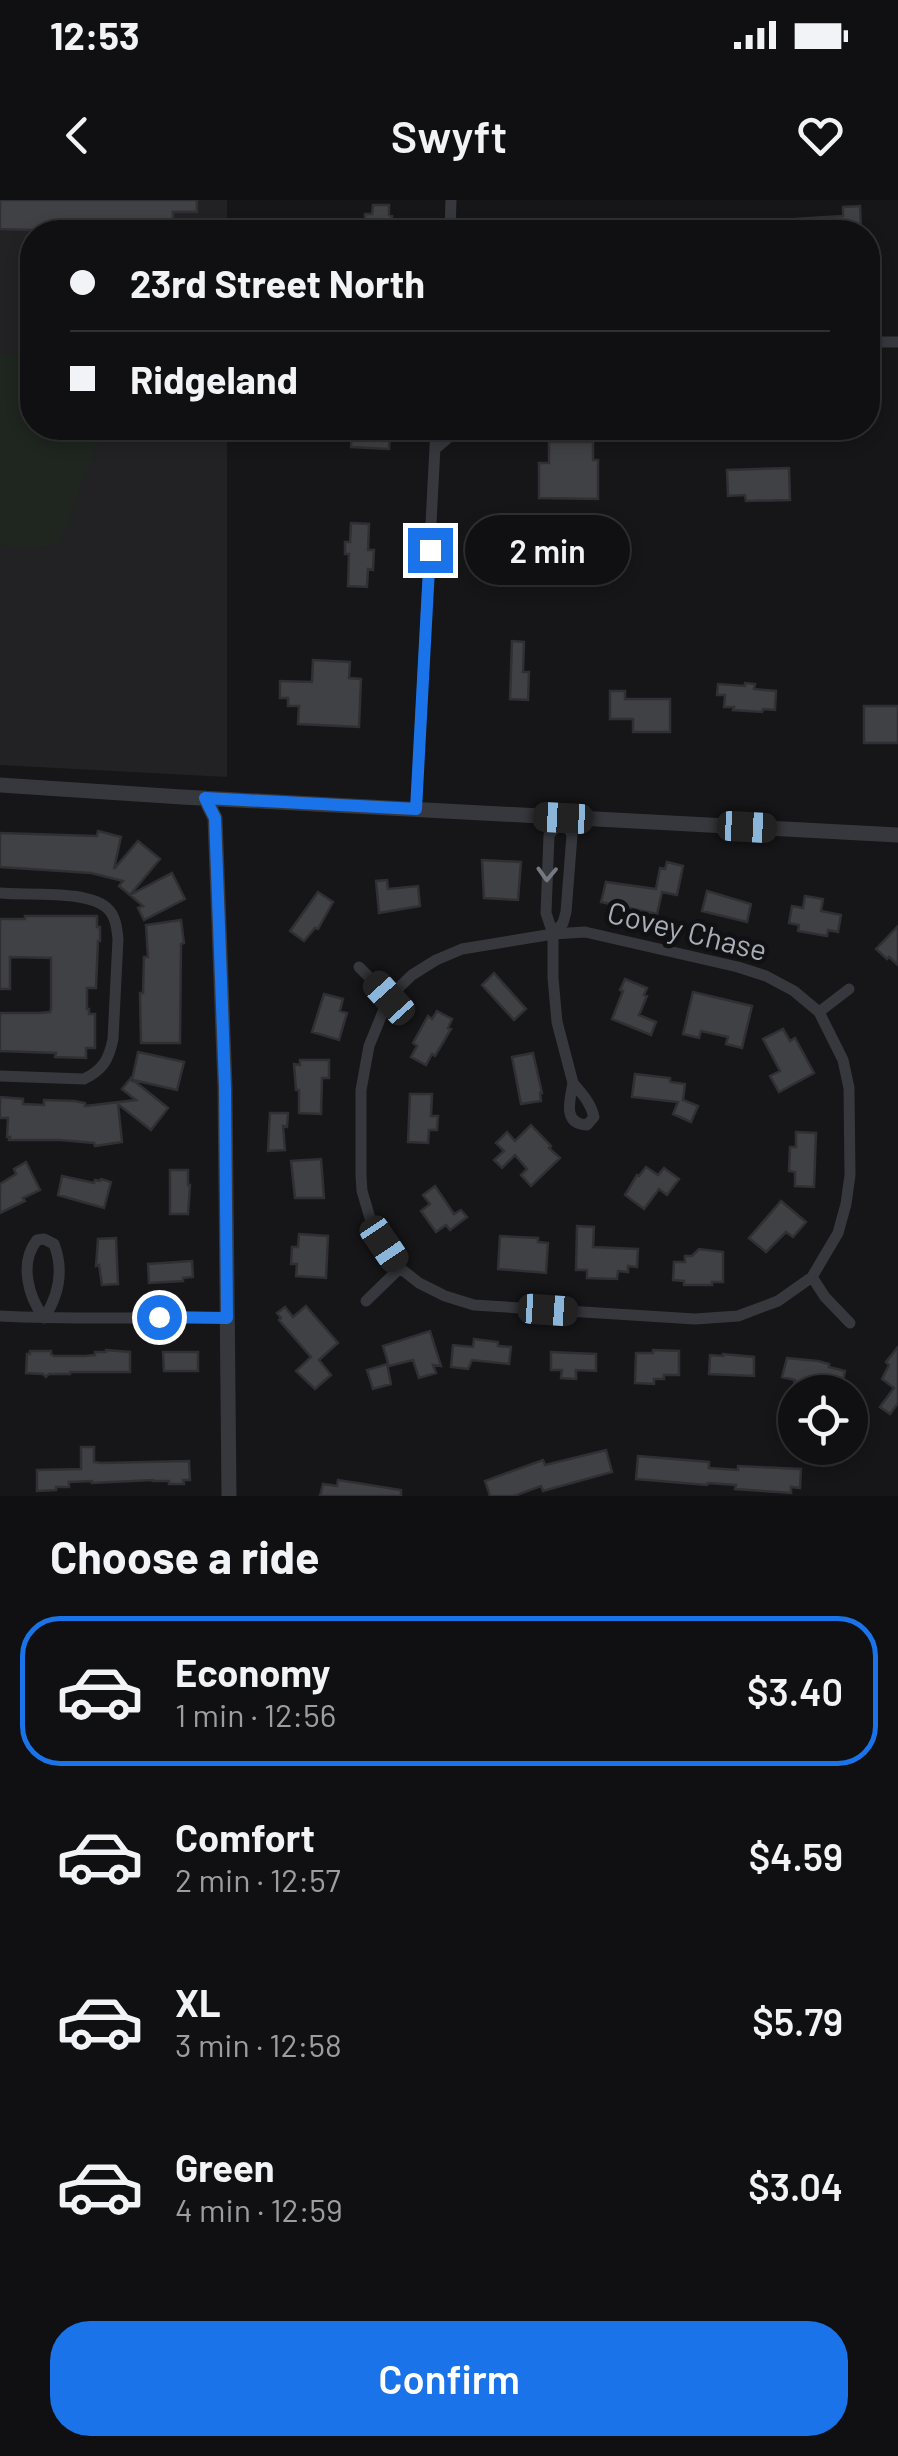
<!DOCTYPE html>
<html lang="en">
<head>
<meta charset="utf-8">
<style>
	:root { --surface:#101012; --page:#1e1e20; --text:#f1f3f6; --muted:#9c9d9f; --line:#303032; --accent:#1a73e8 }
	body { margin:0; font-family:Barlow,sans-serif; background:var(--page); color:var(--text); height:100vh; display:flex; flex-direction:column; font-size:38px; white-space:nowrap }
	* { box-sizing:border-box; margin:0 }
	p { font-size:32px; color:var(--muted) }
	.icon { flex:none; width:55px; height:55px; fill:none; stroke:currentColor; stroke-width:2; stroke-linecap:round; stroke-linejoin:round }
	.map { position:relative; height:1296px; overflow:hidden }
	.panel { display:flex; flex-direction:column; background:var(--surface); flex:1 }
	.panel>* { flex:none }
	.banner { position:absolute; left:20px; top:20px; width:860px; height:220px; border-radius:40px; box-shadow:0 5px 15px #0003,0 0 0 2px var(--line); display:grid; align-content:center; height:220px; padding:0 50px; background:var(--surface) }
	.buttons { position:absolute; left:778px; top:1175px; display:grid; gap:20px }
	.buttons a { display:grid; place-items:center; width:90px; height:90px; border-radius:50%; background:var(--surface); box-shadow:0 5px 15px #0003,0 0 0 2px var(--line); font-size:50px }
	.end { position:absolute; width:45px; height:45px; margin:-22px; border:12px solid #1a73e8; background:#fff; box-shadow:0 0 0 5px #fff }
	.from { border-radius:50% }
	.bubble { position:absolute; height:70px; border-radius:35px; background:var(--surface); box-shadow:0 5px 15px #0003,0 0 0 2px var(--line); font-size:32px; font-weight:600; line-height:70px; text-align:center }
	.car { position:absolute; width:30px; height:60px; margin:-30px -15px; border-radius:12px; box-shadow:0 0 8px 2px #0007; background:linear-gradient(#222 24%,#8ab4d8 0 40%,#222 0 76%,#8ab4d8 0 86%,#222 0) }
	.banner b { display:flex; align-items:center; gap:35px; height:95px; font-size:38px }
	.banner b+b { border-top:2px solid var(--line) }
	.banner i { width:25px; height:25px; background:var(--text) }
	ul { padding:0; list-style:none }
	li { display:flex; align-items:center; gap:30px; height:150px; margin:0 20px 15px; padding:0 30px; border:5px solid transparent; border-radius:40px }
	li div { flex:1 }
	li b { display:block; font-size:38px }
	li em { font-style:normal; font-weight:600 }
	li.on { border-color:var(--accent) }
	li>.icon { width:90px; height:90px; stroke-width:1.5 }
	h2 { padding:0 50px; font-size:45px; line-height:120px }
	.action { display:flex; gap:20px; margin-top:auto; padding:20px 50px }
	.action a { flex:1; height:115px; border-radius:40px; background:var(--accent); color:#fff; font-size:40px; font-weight:600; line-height:115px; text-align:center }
	.status { display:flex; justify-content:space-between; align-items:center; height:70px; padding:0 50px; background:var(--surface); direction:ltr }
	.status svg { height:28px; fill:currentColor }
	header { display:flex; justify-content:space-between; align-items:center; height:130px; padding:0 50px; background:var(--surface); font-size:45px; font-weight:600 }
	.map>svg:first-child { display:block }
</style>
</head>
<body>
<div class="status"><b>12:53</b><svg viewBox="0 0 49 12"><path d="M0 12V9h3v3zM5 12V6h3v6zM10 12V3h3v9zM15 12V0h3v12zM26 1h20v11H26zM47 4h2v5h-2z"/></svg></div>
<header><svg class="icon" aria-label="back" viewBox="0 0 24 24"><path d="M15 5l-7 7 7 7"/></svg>Swyft<svg class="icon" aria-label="heart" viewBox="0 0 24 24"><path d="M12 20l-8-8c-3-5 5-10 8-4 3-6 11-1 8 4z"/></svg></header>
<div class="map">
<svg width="898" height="1296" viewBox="0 0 898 1296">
	<rect width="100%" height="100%" fill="#161618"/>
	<path fill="#222225" d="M0,0H227V32H32V228H227V577L0,565Z"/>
	<path fill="#1e261f" d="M32,152V228H103L59,344C40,349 20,349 0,345V155Z"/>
	<path fill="#404145" stroke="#303034" stroke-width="2.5" d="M0,0H197V12H173V29L153,28L152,32H109L110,22L52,21L51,32H32V30L0,29Z
		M373,5H389V15L392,16V32H365V14H372Z
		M860,6L861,30H856V32H796V19L843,16V7Z
		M369,228H390L389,249L351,247L352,230L369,231Z
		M549,242H593V260H598V299L539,298V263H549Z
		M789,268L790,300L746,301L745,295L728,296L727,270Z
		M351,323L369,324L368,350H374L373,370L368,369L367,387L348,386L349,354H345V342H350Z
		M512,441L524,442L523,472H529L528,500L510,499Z
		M313,460L350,462L349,478L361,479L359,527L298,524L299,506H288V498H280V481L312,482Z
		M745,483L755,484L754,489L776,491L775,510L763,509L762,512L733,510L734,507H724L725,495H717L718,484L745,486Z
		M610,491H625V499H670V532H633V519H610Z
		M864,506H898V543H864Z
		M98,631L121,637L114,669L138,641L160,659L130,695L119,686L123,681L91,673L0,667V633L97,636Z
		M482,660L521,662L518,700L484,698Z
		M667,662L683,666L677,695L662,692L657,714L601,702L606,682L656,689L660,668L665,669Z
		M172,673L185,699L144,720L138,708L143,706L130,695Z
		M387,680L388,689L418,686L420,706L379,713L376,681Z
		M707,691L751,704L747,722L702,711Z
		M318,692L333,702L318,729L315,728L304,741L290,731Z
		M805,696L823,699L821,711L841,715L838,732L828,730L827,736L798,731L799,725L789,723L792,706L803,708Z
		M25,716H97V727H100V741H98L96,788H87V809H89V814H95V848H86V858L55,857L56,853L0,851V813H38L50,812L51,809V758L10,757V789H0V719H25Z
		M181,720L184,743L181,744L180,843H141L140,793H143L144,757H148L146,725Z
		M898,726V765L889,757L887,759L876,749Z
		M494,773L526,809L514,820L482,785Z
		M625,779L647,788L644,795L647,796L639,815L656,822L651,835L612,819L623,791L620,790Z
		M693,792L752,806L742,848L726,844L728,837L701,831L699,838L683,834Z
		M324,794L343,799L340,811L347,813L339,840L312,832Z
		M437,811L452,819L448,828L451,829L435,856L432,854L426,865L411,857L417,846L413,843L428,816L432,819Z
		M783,829L790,841L795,838L814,873L779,892L770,876L780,871L763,839Z
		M138,852L184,862L177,890L133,880L168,908L151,930L118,904L122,942L95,946L94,943L60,940H9L10,937H7L8,918H0V897L23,899V904L44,905V900L74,901L85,903V906L136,900L122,889L131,878L132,880Z
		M533,853L542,893H540L541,901L521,904L512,857Z
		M300,860H329V878H322L321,914L299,913V890H296L294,864L300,865Z
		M635,874L670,878V882L685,884L683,900L698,906L691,922L673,914L678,902L632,897Z
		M410,894H432L431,916H438L437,930H429L428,943L408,942Z
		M270,913H288L287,927L283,926L285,950L268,951Z
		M531,925L551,946L549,948L560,958L531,986L521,975L527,969L515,955L502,968L494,960L504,951L496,943L507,932L515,941Z
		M796,932L816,933L814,987L795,986V972L789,971L790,947H796Z
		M321,959L324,998H295L291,961Z
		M26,962L40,990L23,998L25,1001L0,1013V984L16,974L14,969Z
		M646,967L658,975L664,968L679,979L667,995L659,989L644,1009L625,995L637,975L639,976Z
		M170,970H188V985H190L188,1014H170Z
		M62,976L94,983L95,980L100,981L101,979L111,982L104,1008L58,995Z
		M435,986L454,1014L461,1010L467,1017L450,1030L446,1025L436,1032L421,1011L430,1004L423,995Z
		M781,1001L806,1022L793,1037L786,1032L766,1052L749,1038Z
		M577,1026L594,1027L593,1047L638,1049L637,1067L628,1066V1072L618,1071L617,1079L587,1078V1070H576Z
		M299,1034L328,1036L326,1078L296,1076L297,1064H291L292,1047H298Z
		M500,1036L538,1038V1042L548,1043L546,1073L498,1069Z
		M116,1038L118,1084L102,1085L99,1065L96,1066L98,1039Z
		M699,1049L723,1052V1082H712V1085H684V1081L673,1080L674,1062H685V1056H692Z
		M192,1061L193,1077L183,1078V1081L149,1083L148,1064Z
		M306,1106L338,1143L319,1160L331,1175L315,1189L296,1171L311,1157L279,1120L281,1118L277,1113L285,1107L293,1117Z
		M430,1131L441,1166L433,1165L436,1173L419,1178L413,1160L389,1166L383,1146Z
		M474,1139L498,1142V1146L511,1147L509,1164L472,1160L468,1169L451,1167L453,1145L473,1147Z
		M898,1147V1203L890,1214L880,1207L894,1188L882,1179L889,1165L886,1162Z
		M106,1150L130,1152V1172H70V1174H49L46,1177L43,1174L26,1173L27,1154H30V1151H51V1154L54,1156H85L95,1155V1152H106Z
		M653,1150L679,1151V1175H664V1179H654V1184L635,1183L636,1153H653Z
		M163,1152H198V1171H164Z
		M551,1152L596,1154V1171L576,1170V1179L561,1178L562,1170H551Z
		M723,1154L754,1157V1176L709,1174L710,1155L723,1156Z
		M787,1158L818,1161L829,1164V1167L845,1171L841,1190L815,1185L814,1191L807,1189V1192H792L795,1180L782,1177Z
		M387,1164L391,1184L373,1189L367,1170Z
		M81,1247H94V1262L101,1263L189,1261L190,1280H183L184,1284H169V1281H153V1280L92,1283V1281L69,1282V1287H56V1290L37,1291V1270L81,1269Z
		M606,1250L612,1272L543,1291L541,1286L514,1296H490L485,1281L543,1260L545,1265Z
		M638,1256L709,1262V1268L738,1270V1266L801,1269L800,1288L791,1287V1293L735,1289L736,1285L708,1283L707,1285L636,1279Z
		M338,1280L401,1290V1296H320L323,1284L337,1286Z"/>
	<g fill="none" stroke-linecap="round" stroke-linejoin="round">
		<path stroke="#37383d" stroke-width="11" d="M450,32L451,0
			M868,142H898
			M435,249L460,228
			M416,609L436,228
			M0,693C27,696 90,689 109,710C116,718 117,729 118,739L113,839C109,859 103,870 84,879L0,876
			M585,732L738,767L766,776L794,791L819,812L843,860L849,888L850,975L846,1004L838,1033L812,1077L778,1101L738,1116L695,1119L474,1105L445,1096L419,1083L400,1068L370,1018L362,991L361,976V890L369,846L389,797L412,775L436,760L462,749L553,734Z
			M553,734L563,723L566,712L572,635L563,618L549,635L546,713L553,734V778L557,822L573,883
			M359,767L389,797
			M819,812L849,789
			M573,883C582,894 591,903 594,917L587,925C562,924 570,900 573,883Z
			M44,1039L54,1044C64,1070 59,1095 44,1118C28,1096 19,1063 37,1040Z
			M812,1077L825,1097L850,1123
			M366,1101L400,1068
			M0,1116C76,1120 151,1117 227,1118"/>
		<path stroke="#37383d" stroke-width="15" d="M0,585L182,597L898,635
			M205,598L215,618L225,887L229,1296"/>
	</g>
	<defs><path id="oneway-chevron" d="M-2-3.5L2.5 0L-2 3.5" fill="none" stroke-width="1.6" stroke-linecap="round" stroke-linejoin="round" transform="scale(2.5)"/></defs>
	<use stroke="#757881" href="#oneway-chevron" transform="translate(547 674) rotate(92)"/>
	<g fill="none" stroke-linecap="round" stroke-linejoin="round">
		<path stroke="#1a73e8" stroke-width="12" d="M159,1117L227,1118L225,887L215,618L205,598L416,609L430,350"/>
	</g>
	<g text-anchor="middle" stroke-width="9" stroke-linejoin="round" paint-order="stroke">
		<g font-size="30" fill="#a8adb8" stroke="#111113">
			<text transform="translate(687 732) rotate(14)" y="10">Covey Chase</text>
		</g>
	</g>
</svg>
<div class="buttons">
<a><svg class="icon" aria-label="locate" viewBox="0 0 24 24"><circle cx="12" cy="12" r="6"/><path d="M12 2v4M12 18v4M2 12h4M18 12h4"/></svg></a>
</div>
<i class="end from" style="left:159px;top:1117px"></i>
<i class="end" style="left:430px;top:350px"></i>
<div class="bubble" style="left:465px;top:315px;width:165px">2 min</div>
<i class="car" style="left:563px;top:618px;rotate:273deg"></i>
<i class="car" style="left:747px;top:627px;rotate:93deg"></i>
<i class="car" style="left:389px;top:798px;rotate:318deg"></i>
<i class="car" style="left:384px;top:1044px;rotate:146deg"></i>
<i class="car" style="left:548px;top:1110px;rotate:94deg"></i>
<div class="banner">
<b><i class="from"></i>23rd Street North</b>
<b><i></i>Ridgeland</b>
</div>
</div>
<section class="panel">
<h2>Choose a ride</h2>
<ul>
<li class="on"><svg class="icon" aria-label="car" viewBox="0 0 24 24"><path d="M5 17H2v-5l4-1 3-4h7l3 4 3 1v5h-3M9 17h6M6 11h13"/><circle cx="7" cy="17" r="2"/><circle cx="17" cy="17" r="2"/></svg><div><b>Economy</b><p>1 min · 12:56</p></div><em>$3.40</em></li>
<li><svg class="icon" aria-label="car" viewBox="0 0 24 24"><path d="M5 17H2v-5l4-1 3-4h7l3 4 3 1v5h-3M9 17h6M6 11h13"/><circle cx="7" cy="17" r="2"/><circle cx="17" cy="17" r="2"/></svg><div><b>Comfort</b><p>2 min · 12:57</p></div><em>$4.59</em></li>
<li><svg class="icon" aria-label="car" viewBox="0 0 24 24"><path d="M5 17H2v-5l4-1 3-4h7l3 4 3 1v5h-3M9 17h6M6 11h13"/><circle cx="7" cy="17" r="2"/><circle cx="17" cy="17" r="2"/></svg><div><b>XL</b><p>3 min · 12:58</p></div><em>$5.79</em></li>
<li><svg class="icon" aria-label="car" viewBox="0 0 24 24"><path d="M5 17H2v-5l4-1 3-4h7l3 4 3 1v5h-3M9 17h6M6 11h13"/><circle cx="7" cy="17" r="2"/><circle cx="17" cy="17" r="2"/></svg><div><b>Green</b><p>4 min · 12:59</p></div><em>$3.04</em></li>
</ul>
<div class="action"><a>Confirm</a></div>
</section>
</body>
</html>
